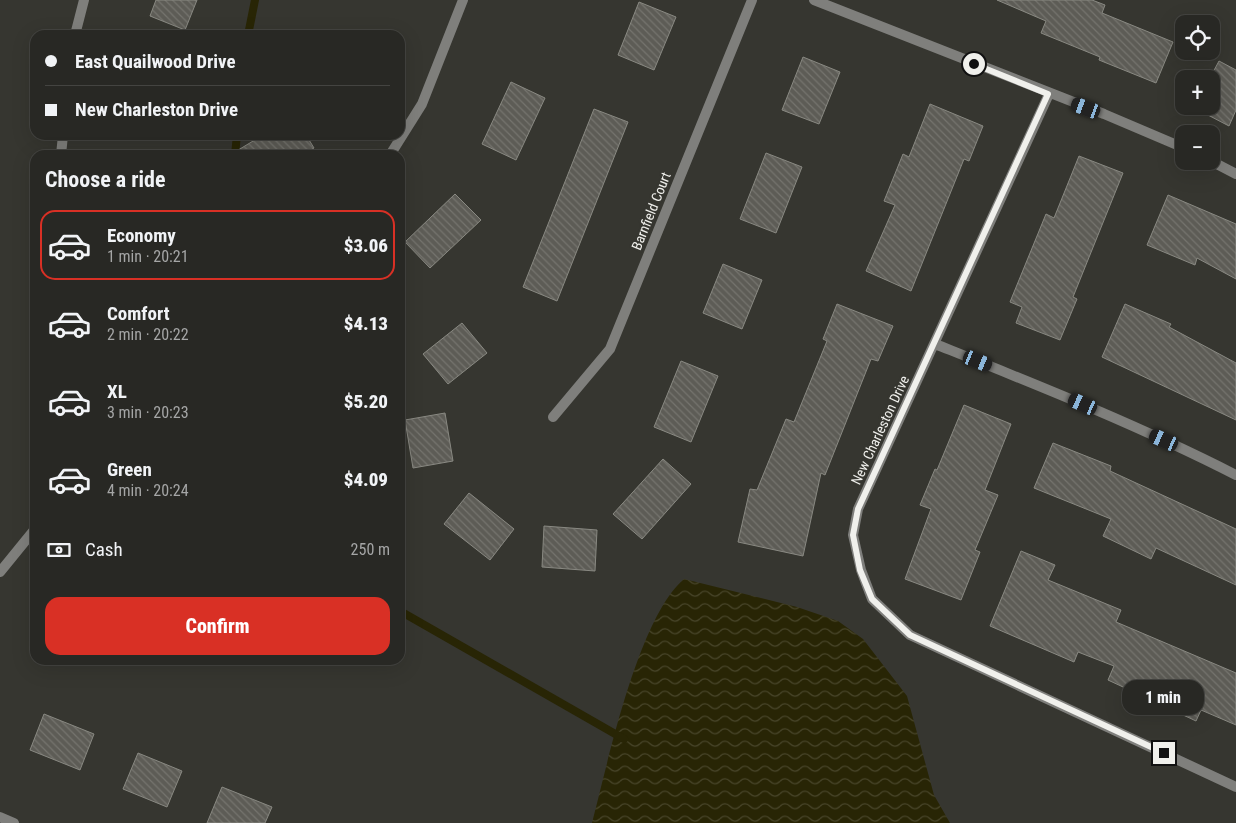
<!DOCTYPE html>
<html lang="en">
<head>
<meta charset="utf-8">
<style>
	:root { --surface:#282824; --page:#30302c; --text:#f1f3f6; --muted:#a5a6a6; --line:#444441; --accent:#d93025 }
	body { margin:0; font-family:"Roboto Condensed",sans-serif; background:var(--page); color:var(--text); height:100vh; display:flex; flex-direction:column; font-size:19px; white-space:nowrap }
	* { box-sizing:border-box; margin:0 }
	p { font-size:16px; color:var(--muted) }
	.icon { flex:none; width:28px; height:28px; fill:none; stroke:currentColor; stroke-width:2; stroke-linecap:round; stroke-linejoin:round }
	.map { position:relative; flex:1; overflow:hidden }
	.sheet { position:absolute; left:30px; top:150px; width:375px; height:515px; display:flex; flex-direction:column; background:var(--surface); border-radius:15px; box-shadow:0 5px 20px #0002,0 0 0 1px var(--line) }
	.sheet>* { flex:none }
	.hud { position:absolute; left:30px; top:30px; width:375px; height:110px; border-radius:15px; box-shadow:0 5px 20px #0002,0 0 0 1px var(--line); display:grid; align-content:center; height:110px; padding:0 15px; background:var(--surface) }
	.buttons { position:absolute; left:1175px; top:15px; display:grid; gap:10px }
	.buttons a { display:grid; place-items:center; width:45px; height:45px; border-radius:10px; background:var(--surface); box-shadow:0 5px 20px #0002,0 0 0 1px var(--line); font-size:25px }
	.end { position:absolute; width:22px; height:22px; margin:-11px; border:6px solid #f0f0ec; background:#111; box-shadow:0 0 0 2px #111 }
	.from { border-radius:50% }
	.bubble { position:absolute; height:35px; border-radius:15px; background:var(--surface); box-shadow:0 5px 20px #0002,0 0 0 1px var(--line); font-size:16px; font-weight:800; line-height:35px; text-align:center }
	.car { position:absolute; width:15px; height:30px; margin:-15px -8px; border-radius:6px; box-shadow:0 0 4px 1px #0007; background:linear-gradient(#222 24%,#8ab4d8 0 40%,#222 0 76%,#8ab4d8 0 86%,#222 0) }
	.hud b { display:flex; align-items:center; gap:18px; height:48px; font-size:19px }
	.hud b+b { border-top:1px solid var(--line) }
	.hud i { width:12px; height:12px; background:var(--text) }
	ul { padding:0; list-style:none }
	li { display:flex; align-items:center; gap:15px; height:70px; margin:0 10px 8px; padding:0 5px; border:2px solid transparent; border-radius:15px }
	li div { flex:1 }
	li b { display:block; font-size:19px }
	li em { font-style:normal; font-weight:800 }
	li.selected { border-color:var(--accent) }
	li>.icon { width:45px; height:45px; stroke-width:1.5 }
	h2 { padding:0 15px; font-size:22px; line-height:60px }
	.pay { display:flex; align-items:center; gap:12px; height:55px; padding:0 15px; font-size:19px }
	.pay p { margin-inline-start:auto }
	.action { display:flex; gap:10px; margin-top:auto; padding:10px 15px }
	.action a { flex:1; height:58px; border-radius:15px; background:var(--accent); color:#fff; font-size:20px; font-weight:800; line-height:58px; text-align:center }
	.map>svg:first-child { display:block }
</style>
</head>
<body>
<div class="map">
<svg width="1236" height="823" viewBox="0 0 1236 823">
	<defs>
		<pattern id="water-waves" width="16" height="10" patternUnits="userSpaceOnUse" patternTransform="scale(1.25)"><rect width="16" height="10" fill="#282505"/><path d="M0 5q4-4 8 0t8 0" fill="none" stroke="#48452a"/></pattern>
		<pattern id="building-back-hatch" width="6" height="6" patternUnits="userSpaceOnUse" patternTransform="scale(1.25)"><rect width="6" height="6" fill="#5d5c56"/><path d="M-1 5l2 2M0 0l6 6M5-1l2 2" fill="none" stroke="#75746e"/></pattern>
	</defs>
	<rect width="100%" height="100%" fill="#363630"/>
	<path fill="url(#water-waves)" d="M684,579L797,607L838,621L863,639L907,696L934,795L950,823H592C608,762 638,618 684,579Z"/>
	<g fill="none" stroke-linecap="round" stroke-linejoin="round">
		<path stroke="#282505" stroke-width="8" d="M248,35L255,0
			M235,155L237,135
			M400,611L624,739"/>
	</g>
	<path fill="url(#building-back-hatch)" stroke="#898982" d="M156,0H197L185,30L150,16Z
		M997,0H1092L1105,5L1102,13L1173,42L1156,83L1099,60L1100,57L1041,33L1046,21Z
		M639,2L676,17L654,70L618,55Z
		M803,57L840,72L819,124L782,110Z
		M1219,61L1236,70V110L1229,126L1206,114L1211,106V76Z
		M511,82L545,98L516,160L482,144Z
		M930,104L983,126L969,161L964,159L911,291L866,271L895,205L884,201L903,154L909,157Z
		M594,109L628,122L557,301L523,287Z
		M263,135H306L314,148L302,155H230Z
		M766,153L802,167L776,233L740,219Z
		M1079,156L1123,173L1073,297L1077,299L1060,340L1016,323L1022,307L1010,302L1046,214L1054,218Z
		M455,194L481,220L430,268L405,242Z
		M1168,195L1236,224V279L1197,258L1195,265L1147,245Z
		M723,264L762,280L742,329L703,313Z
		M837,304L893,326L878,361L871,359L825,475L821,473L803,556L738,542L750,489L757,490L786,419L794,422L827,341L823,339Z
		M1125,304L1171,324L1169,327L1236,363V420L1102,357Z
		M462,323L487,353L448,384L423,354Z
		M681,361L718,376L691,442L654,427Z
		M964,405L1011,424L985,490L998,495L975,550L980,552L961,600L905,579L931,509L920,505L935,469L937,470Z
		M445,413L453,461L413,468L405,420Z
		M1053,443L1111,466L1110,471L1236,529V585L1156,548L1151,559L1103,536L1111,519L1034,488Z
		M663,459L691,484L642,539L613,514Z
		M469,493L514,529L490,560L444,524Z
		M544,526L597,530L595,571L542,567Z
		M1021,551L1055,565L1048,580L1121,610L1116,622L1236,673V725L1201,710L1196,721L1108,680L1114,666L1078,652L1074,662L990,626Z
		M44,714L94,734L80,770L30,750Z
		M138,753L182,771L167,807L123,789Z
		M222,787L272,807L265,823H207Z"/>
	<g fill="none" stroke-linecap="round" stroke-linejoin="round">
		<path stroke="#7f7f7c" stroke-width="10" d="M814,0L1104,114L1184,148
			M75,35L84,0
			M1049,94L858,509L853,535L861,570L872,599L910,635L1236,787
			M61,155L63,135
			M390,155L422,104L463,0
			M1211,161L1236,174
			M935,344C1037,385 1138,425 1236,475
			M553,417L610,349L752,0
			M0,572L35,529
			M0,817L14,823"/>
	</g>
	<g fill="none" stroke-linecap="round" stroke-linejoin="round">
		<path stroke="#f0f0ec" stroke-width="6" d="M974,64L1048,94L858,509L853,535L860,570L872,599L910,635L1164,753"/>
	</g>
	<g text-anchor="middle" stroke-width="4.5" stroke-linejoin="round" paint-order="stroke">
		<g font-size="14" fill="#f0f0ec" stroke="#363630">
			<text transform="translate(651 211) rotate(-68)" y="5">Barnfield Court</text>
			<text transform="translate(880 430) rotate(-65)" y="5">New Charleston Drive</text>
		</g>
	</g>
</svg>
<div class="buttons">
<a><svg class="icon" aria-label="locate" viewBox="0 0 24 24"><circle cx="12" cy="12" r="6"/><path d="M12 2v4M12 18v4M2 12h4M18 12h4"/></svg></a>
<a>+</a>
<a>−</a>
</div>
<i class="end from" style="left:974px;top:64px"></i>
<i class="end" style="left:1164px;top:753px"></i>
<div class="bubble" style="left:1122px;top:680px;width:82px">1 min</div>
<i class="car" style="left:1086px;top:108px;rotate:290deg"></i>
<i class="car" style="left:978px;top:361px;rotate:112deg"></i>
<i class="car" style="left:1083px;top:404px;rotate:294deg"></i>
<i class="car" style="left:1164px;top:440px;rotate:294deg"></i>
<div class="hud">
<b><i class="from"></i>East Quailwood Drive</b>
<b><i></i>New Charleston Drive</b>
</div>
<section class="sheet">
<h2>Choose a ride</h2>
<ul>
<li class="selected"><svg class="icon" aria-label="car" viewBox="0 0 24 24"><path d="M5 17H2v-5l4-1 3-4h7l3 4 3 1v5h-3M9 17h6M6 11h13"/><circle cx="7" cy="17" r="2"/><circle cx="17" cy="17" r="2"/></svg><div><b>Economy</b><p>1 min · 20:21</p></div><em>$3.06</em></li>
<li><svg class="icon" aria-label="car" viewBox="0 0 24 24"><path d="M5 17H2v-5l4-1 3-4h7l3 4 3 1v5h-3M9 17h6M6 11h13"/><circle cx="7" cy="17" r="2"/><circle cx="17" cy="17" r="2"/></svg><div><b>Comfort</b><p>2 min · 20:22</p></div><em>$4.13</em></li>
<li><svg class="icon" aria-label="car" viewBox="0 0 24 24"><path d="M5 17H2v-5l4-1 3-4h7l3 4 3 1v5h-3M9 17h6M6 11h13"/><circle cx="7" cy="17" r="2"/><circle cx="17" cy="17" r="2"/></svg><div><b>XL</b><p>3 min · 20:23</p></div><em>$5.20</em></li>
<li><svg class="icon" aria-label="car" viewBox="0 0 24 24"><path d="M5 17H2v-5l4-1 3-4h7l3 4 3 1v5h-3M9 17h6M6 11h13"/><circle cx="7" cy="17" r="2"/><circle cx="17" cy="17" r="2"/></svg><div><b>Green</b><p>4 min · 20:24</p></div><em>$4.09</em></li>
</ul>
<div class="pay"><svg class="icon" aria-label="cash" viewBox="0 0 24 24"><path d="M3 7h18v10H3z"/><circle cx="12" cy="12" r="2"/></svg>Cash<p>250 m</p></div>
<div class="action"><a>Confirm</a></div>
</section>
</div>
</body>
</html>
